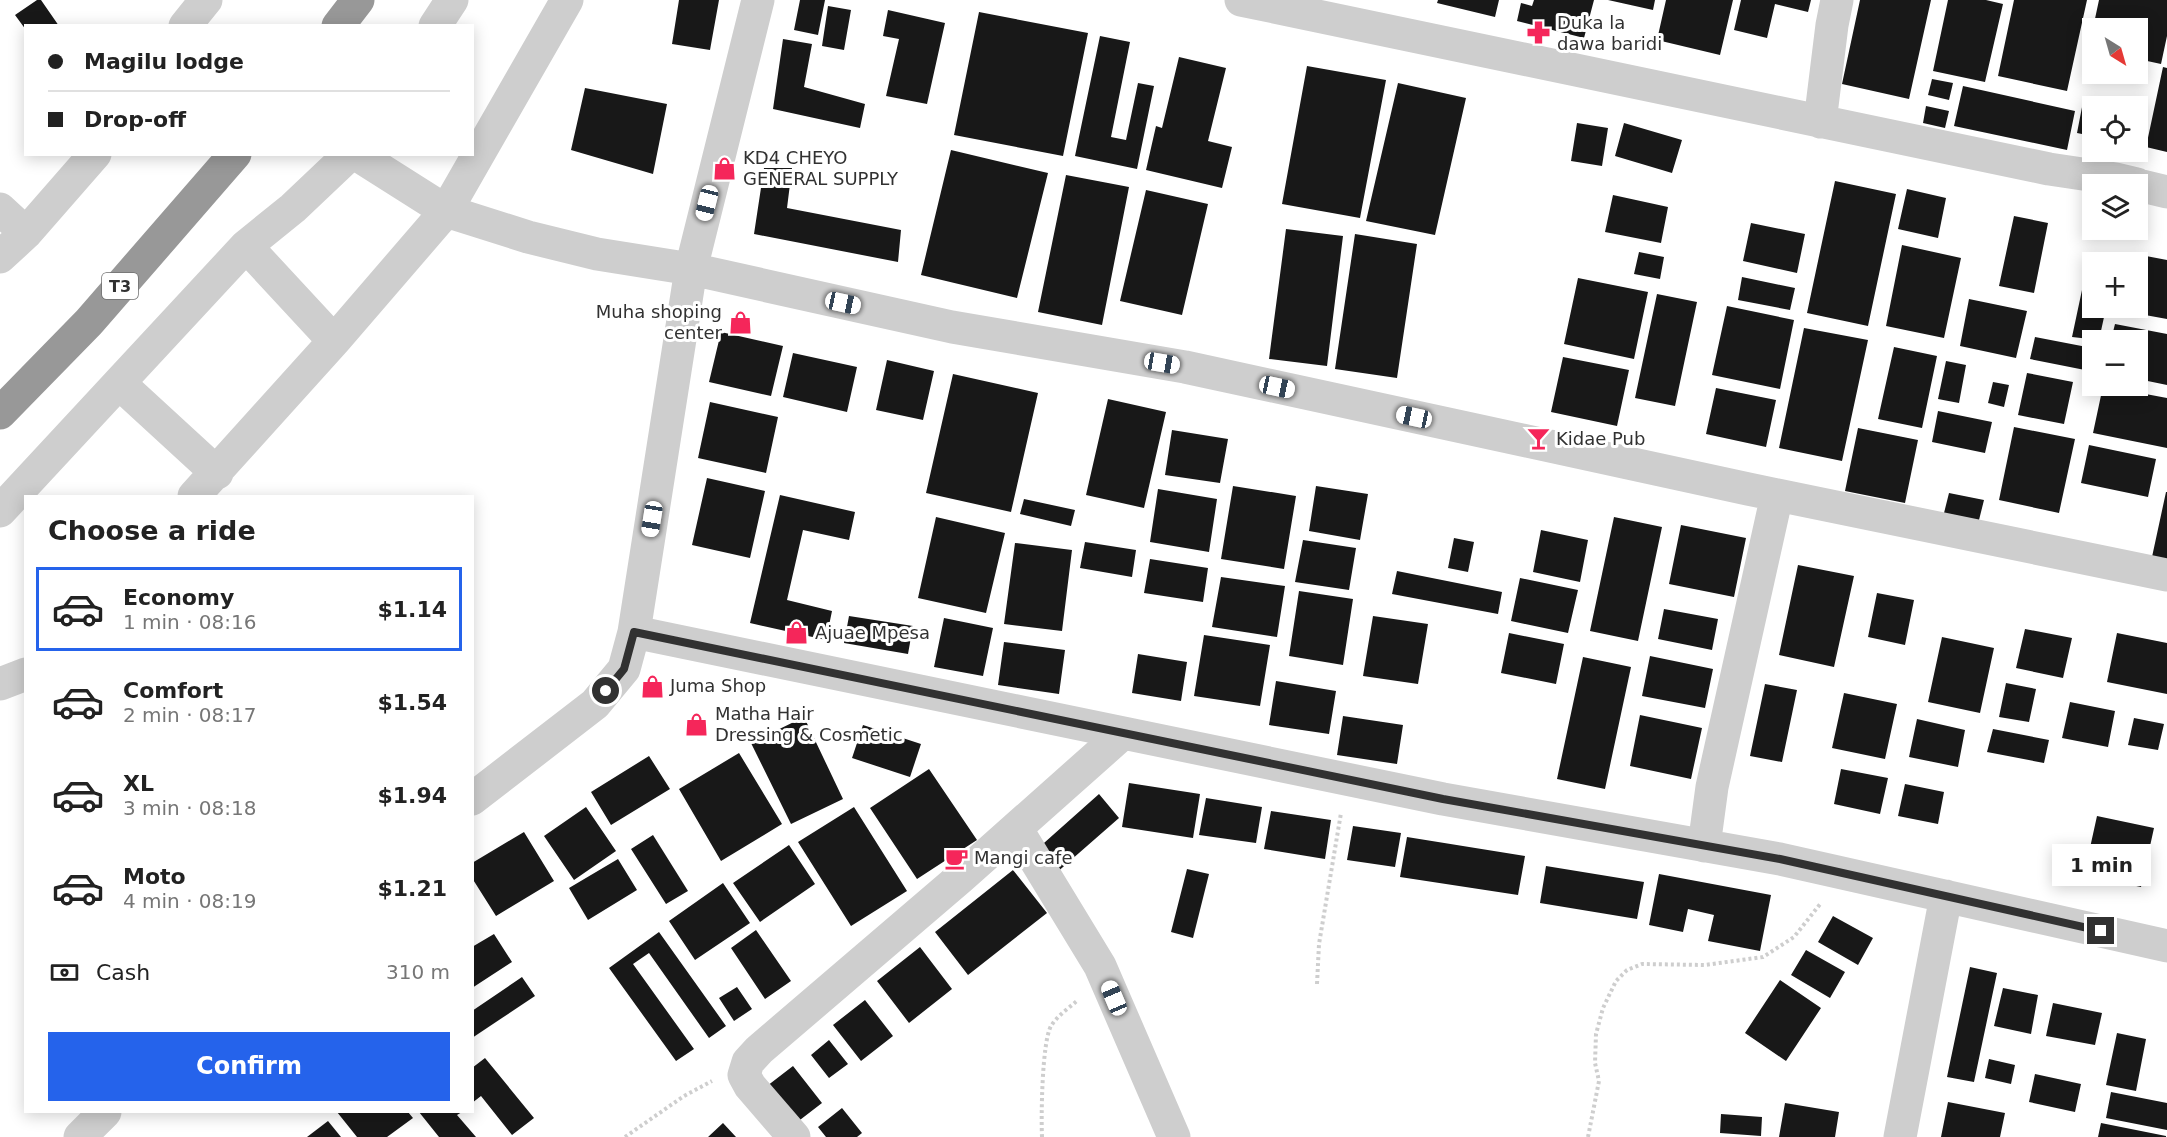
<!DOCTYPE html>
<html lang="en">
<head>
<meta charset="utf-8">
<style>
	:root { --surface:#fff; --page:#f2f2f2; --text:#222; --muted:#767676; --line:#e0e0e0; --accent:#2563eb }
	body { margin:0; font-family:"DejaVu Sans",sans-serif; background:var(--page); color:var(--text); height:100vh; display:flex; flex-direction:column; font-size:22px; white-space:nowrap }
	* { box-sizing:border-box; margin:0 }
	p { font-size:20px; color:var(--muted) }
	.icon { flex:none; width:33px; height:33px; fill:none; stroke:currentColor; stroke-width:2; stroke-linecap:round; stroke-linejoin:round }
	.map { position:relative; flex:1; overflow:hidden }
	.details { position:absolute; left:24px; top:495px; width:450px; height:618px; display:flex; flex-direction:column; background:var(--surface); border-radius:0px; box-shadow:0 3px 15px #0003 }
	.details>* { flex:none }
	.hud { position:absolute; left:24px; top:24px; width:450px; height:132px; border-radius:0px; box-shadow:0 3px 15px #0003; display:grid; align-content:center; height:132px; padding:0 24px; background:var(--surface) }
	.needle { width:39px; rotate:143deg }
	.fabs { position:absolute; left:2082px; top:18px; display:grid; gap:12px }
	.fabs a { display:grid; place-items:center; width:66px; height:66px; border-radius:0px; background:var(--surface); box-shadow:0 3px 15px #0003; font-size:30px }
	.end { position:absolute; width:27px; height:27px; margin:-14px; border:8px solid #313131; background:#fff; box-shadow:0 0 0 3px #fff }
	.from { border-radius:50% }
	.bubble { position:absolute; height:42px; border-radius:0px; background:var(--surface); box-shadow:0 3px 15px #0003; font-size:20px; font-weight:700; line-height:42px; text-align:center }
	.car { position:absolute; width:18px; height:36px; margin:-18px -9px; border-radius:8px; box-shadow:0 0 4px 2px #0007; background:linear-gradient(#fff 24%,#345 0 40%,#fff 0 76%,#345 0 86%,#fff 0) }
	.hud b { display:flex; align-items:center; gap:21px; height:57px; font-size:22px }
	.hud b+b { border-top:2px solid var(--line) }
	.hud i { width:15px; height:15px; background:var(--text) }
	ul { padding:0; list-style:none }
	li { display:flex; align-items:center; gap:18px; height:84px; margin:0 12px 9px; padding:0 12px; border:3px solid transparent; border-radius:0px }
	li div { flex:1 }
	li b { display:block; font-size:22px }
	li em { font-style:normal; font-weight:700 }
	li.current { border-color:var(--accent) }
	li>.icon { width:54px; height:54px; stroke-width:1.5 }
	h2 { padding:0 24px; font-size:27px; line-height:72px }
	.pay { display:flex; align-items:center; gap:15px; height:66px; padding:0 24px; font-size:22px }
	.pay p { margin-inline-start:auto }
	.primary-button { display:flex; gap:12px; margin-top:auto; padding:12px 24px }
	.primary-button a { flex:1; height:69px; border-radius:0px; background:var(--accent); color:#fff; font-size:24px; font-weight:700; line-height:69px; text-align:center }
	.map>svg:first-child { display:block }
</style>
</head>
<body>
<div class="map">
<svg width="2167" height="1137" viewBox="0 0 2167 1137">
	<rect width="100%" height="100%" fill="#fff"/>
	<path fill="#181818" d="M37,0H41L59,26H26V30L15,15Z
		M679,0H719L710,50L672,44Z
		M800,0H825L818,35L794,30Z
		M1438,0H1499L1495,17L1437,3Z
		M1534,0H1594L1584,38L1517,21L1521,3L1532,6Z
		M1608,0H1655L1653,10Z
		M1666,0H1733L1720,55L1657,40Z
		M1741,0H1811L1808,12L1775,4L1767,38L1734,30Z
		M1860,0H1931L1909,99L1842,84Z
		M1948,0H1986L2003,4L1985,82L1933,71Z
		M2014,0H2087L2067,91L1998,76Z
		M2099,0H2167V36L2161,64L2138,59V28H2093Z
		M828,6L851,10L844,50L822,46Z
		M888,10L945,23L927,104L886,96L899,39L883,36Z
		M979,12L1088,33L1063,156L954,135Z
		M1100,36L1130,42L1111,137L1126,140L1138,83L1154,86L1137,169L1075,156Z
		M783,39L812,44L804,87L865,104L860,128L773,109Z
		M1179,57L1226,68L1208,141L1232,147L1222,188L1146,170L1156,126L1162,128Z
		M1307,66L1386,80L1360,218L1282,204Z
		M2163,67L2167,68V152L2146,147Z
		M1932,79L1953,83L1949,100L1928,95Z
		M1398,83L1466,98L1435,235L1366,221Z
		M1963,86L2075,111L2067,150L1954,126Z
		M585,88L667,104L653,174L571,150Z
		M2083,102L2100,106H2092V136L2077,133Z
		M1926,106L1949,111L1945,128L1923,123Z
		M1577,123L1608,128L1602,166L1571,161Z
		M1624,123L1682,140L1672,173L1615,156Z
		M951,150L1048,173L1017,298L921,275Z
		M764,168H792L787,208L901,230L898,262L754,234Z
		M1066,175L1129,187L1102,325L1038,312Z
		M1835,181L1896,194L1868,326L1807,313Z
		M1907,189L1946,198L1938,238L1898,229Z
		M1146,190L1208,204L1182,315L1120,301Z
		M1613,195L1668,207L1661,243L1605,232Z
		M2014,216L2048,223L2034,293L1999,286Z
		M1751,223L1805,234L1797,273L1743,261Z
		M1286,229L1343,236L1327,366L1269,359Z
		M1355,234L1417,244L1397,378L1335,369Z
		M1902,245L1961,258L1944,338L1886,326Z
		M1639,252L1664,257L1660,279L1634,274Z
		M2146,256L2167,260V319L2134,313L2135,308H2138V297Z
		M1742,277L1795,288L1790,310L1738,300Z
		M1578,278L1648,292L1634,359L1564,344Z
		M2082,290L2092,292V308H2106L2099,340L2072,337Z
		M1657,294L1697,302L1675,406L1635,398Z
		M1969,299L2027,311L2016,358L1960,346Z
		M1727,306L1794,320L1780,389L1712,375Z
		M2115,324L2167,334V385L2138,379V340H2111Z
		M1804,328L1868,340L1842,461L1779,448Z
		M721,332L783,346L771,396L709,382Z
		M2035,337L2092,348L2090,371L2030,359Z
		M1894,347L1937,356L1922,428L1878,419Z
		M793,353L857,367L847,412L783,397Z
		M1563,357L1629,370L1617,426L1551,412Z
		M887,360L934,371L923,420L876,410Z
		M1946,361L1966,365L1959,403L1938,399Z
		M2027,373L2073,382L2064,424L2018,415Z
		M953,374L1038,393L1011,512L926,493Z
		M1993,382L2009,385L2004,407L1988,403Z
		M2103,386L2167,398V448L2093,433Z
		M1716,388L1776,400L1766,447L1706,434Z
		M1108,399L1166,412L1144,508L1086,495Z
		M710,402L778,417L766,473L698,458Z
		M1938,411L1992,422L1985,453L1932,442Z
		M2014,427L2075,439L2059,513L1999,500Z
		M1858,428L1918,440L1905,503L1845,491Z
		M1172,430L1228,439L1220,483L1165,475Z
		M2089,445L2156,459L2148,497L2081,483Z
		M707,478L765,491L750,558L692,545Z
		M1233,486L1296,496L1284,569L1221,559Z
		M1316,486L1368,494L1360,540L1309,531Z
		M1158,489L1217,499L1209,552L1150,542Z
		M2166,492H2167V560L2152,557Z
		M1949,493L1984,500L1978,524L1943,517Z
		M780,495L855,512L849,540L803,530L787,600L832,611L826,640L750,623Z
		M1024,499L1075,510L1071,526L1020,514Z
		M936,517L1005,533L986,613L918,598Z
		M1614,517L1662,527L1638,641L1590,631Z
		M1681,525L1746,538L1734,597L1669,584Z
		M1541,530L1588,540L1580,582L1533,572Z
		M1454,538L1474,542L1468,572L1448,568Z
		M1303,540L1356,548L1349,590L1295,582Z
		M1085,542L1136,550L1132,577L1080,568Z
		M1015,543L1072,550L1062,631L1004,624Z
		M1150,559L1208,568L1203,602L1144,593Z
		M1798,565L1854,576L1834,667L1779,655Z
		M1397,571L1502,592L1498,614L1392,594Z
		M1221,577L1285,586L1277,637L1212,627Z
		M1520,578L1578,590L1568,633L1511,621Z
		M1299,591L1353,599L1343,665L1289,656Z
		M1877,593L1914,600L1905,645L1868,637Z
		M1664,609L1718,619L1712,650L1658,639Z
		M849,616L913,626L908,654L844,643Z
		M1373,616L1428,624L1418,684L1363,676Z
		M944,618L993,628L983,676L934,667Z
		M2025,629L2072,638L2063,678L2016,668Z
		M1509,633L1564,644L1556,684L1501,673Z
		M2117,633L2167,643V694L2107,682Z
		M1204,635L1270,645L1260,706L1194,696Z
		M1942,637L1994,648L1980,713L1928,702Z
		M1004,642L1065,650L1059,694L998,685Z
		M1138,654L1187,662L1181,701L1132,693Z
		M1650,656L1713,669L1705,708L1642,696Z
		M1583,657L1631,667L1605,789L1557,779Z
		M1276,681L1336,691L1329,734L1269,725Z
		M2006,683L2036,689L2029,722L1999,717Z
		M1765,684L1797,690L1782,762L1750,756Z
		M1844,693L1897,704L1885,759L1832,748Z
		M2070,702L2115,711L2108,747L2062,738Z
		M1640,715L1702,728L1691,779L1630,766Z
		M1343,716L1403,725L1397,764L1337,755Z
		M804,717L843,799L791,824L751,743Z
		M2134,718L2164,724L2158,750L2128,745Z
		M1917,719L1965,730L1958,767L1909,757Z
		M863,725L921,744L910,777L852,758Z
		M1993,729L2049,740L2044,763L1987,752Z
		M739,753L782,824L721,861L679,789Z
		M649,756L670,789L611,825L591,792Z
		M929,769L977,840L917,879L870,808Z
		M1841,769L1888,778L1880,814L1834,804Z
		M1129,783L1200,794L1193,838L1122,827Z
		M1905,784L1944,792L1938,824L1898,816Z
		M1099,794L1119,818L1055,874L1035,851Z
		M1206,798L1262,807L1256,843L1199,835Z
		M586,807L616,851L574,880L544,836Z
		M854,807L907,891L851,926L798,842Z
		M1271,811L1331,820L1325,859L1264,849Z
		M2097,816L2154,828L2141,887L2084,875Z
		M1353,826L1401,833L1395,867L1347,860Z
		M524,832L554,881L496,916L472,878V863Z
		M653,835L688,891L666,904L631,849Z
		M1407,837L1525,856L1518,895L1400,877Z
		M789,845L815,884L760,922L733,883Z
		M618,859L637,890L588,920L569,888Z
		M1546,866L1644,882L1637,919L1540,903Z
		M1187,869L1209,874L1193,938L1171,932Z
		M1013,870L1047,913L968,975L935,932Z
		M1659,874L1771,895L1760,951L1708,941L1714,915L1688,909L1683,932L1649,925Z
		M723,883L750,923L695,960L669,921Z
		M1833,916L1873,938L1858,965L1818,942Z
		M756,930L791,981L765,999L731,948Z
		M659,932L726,1026L709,1038L649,953L633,964L694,1049L676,1061L609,968Z
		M494,934L512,962L472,988V947Z
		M920,947L952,989L909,1023L877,981Z
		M1806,950L1845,972L1830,998L1791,975Z
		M1970,967L1997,973L1974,1082L1947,1077Z
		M522,977L535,996L472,1038V1011Z
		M1780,980L1821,1008L1786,1061L1745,1033Z
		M737,987L752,1009L734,1021L719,998Z
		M2003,988L2038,995L2031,1034L1994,1026Z
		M865,1000L893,1036L861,1061L833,1025Z
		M2053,1003L2102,1013L2095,1045L2046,1036Z
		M2117,1033L2146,1039L2136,1091L2106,1085Z
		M829,1040L848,1064L829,1078L811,1055Z
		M485,1058L534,1118L512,1135L481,1096L472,1103V1068Z
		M1989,1059L2015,1065L2011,1084L1985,1078Z
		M793,1066L822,1103L796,1123L767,1086Z
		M2035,1074L2081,1084L2075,1112L2029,1102Z
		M2111,1092L2167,1103V1130L2106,1118Z
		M1948,1102L2005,1113L2000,1137H1941Z
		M1785,1103L1839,1112L1835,1137H1779Z
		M842,1108L862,1133L857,1137H826L818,1127Z
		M337,1112H408L413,1118L387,1137H357Z
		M419,1112H462L457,1115L476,1137H439Z
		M1721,1114L1762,1117L1761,1136L1720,1133Z
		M328,1121L341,1137H307Z
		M723,1123L736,1137H708Z
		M2101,1123L2166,1136V1137H2098Z"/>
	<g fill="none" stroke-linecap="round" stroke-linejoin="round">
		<path stroke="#cecece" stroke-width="4" stroke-dasharray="3 3" stroke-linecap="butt" d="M1317,984L1319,944L1341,813
			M625,1137L684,1096L712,1081
			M1042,1137C1041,1116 1042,1042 1051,1026C1057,1016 1069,1008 1078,1000
			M1588,1137L1599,1081L1595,1063L1596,1034L1603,1008L1616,981L1627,970L1642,964L1705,965L1763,957L1794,937L1821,903"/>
		<path stroke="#cecece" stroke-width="33" d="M1241,0L2049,169L2116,179L2137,184
			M185,26L206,0
			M435,26L452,0
			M1820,122L1832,25L1837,0
			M356,154L446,211L528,237L597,254L691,269L952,327L1185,367L1748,489L2167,575
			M2138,185L2167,192
			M0,209L26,233
			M246,246L334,341
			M0,257L26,233L95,154
			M119,383L217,473
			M194,496L334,341L446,211L567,0
			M0,511L246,246L293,208L350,154
			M634,632L1443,799L1780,859L2167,946
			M0,684L26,674
			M472,799L595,704L624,669L634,632L691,269L758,0
			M1016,828L1100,966L1174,1137
			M1704,846L1712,787L1777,495
			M80,1137L105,1112
			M794,1137L750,1086L744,1075L748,1062L759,1050L960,878L1122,734
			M1900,1137L1946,896"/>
		<path stroke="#989898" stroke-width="33" d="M338,26L358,0
			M0,413L89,322L235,154"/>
	</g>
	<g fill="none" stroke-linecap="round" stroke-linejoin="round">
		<path stroke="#313131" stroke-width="8" d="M606,691L624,669L634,632L1443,799L1780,859L2101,931"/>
	</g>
	<defs>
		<symbol id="pharmacy-bare" viewBox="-9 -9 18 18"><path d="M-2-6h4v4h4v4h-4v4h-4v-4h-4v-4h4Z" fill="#f5265a" stroke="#fff" stroke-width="2.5" paint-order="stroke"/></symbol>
		<symbol id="shop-bare" viewBox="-9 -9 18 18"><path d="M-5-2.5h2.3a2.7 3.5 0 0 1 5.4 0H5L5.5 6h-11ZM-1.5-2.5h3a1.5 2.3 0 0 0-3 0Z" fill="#f5265a" stroke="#fff" stroke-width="2.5" paint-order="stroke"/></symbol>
		<symbol id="bar-bare" viewBox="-9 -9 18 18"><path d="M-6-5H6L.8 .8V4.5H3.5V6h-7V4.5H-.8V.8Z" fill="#f5265a" stroke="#fff" stroke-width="2.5" paint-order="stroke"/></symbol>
		<symbol id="cafe-bare" viewBox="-9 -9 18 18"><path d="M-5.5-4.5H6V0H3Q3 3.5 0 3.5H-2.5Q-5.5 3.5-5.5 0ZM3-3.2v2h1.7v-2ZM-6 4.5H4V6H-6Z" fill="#f5265a" stroke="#fff" stroke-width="2.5" paint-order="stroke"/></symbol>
	</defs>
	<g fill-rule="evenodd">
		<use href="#pharmacy-bare" x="1522" y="16" width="33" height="33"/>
		<use href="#shop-bare" x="708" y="152" width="33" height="33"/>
		<use href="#shop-bare" x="724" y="306" width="33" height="33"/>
		<use href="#bar-bare" x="1522" y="422" width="33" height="33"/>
		<use href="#shop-bare" x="780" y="616" width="33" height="33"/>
		<use href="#shop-bare" x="636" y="670" width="33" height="33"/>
		<use href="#shop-bare" x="680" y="708" width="33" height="33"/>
		<use href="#cafe-bare" x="940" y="842" width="33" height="33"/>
	</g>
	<g text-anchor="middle" stroke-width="6" stroke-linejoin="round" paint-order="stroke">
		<rect fill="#fff" stroke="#6f6f6f" stroke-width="1.5" x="102" y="273" width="36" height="26" rx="4.5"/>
		<g font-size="16" font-weight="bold" fill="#313131">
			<text x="120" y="292">T3</text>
		</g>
		<g font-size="18" fill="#313131" stroke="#fff" text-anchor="start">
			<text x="1557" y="29">Duka la<tspan x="1557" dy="21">dawa baridi</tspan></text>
			<text x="743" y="164">KD4 CHEYO<tspan x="743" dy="21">GENERAL SUPPLY</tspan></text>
			<text x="722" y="318" text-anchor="end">Muha shoping<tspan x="722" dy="21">center</tspan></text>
			<text x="1556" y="445">Kidae Pub</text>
			<text x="815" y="639">Ajuae Mpesa</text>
			<text x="670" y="692">Juma Shop</text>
			<text x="715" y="720">Matha Hair<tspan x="715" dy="21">Dressing &amp; Cosmetic</tspan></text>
			<text x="974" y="864">Mangi cafe</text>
		</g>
	</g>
</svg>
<div class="fabs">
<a><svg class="needle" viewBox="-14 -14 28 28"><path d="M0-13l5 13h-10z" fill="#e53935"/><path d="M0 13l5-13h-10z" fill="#767676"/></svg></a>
<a><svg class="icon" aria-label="locate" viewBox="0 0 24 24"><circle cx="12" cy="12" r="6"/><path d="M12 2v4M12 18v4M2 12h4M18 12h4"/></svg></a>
<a><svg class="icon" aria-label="layers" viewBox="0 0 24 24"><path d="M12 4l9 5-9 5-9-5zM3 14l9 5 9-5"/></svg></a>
<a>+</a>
<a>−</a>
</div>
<i class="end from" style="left:606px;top:691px"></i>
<i class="end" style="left:2101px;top:931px"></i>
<div class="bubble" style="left:2052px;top:844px;width:99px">1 min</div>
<i class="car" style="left:707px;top:203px;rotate:194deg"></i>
<i class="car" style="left:843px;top:303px;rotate:102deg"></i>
<i class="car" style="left:1162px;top:363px;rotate:100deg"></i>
<i class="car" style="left:1277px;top:387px;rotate:102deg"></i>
<i class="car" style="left:1414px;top:417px;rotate:282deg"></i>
<i class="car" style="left:652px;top:519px;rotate:189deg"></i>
<i class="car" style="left:1114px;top:998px;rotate:337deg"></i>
<div class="hud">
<b><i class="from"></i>Magilu lodge</b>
<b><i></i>Drop-off</b>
</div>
<section class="details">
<h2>Choose a ride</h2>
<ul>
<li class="current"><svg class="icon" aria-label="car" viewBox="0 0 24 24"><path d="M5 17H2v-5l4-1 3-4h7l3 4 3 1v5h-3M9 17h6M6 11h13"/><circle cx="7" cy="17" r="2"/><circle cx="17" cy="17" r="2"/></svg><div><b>Economy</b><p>1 min · 08:16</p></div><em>$1.14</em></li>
<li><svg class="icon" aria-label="car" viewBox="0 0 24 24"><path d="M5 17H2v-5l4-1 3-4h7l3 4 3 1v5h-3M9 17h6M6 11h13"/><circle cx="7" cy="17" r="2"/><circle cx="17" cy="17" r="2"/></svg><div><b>Comfort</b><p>2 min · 08:17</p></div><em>$1.54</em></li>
<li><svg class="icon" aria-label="car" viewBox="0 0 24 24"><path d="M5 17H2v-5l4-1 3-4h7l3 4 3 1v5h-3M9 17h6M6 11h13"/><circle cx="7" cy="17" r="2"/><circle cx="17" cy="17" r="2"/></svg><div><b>XL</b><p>3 min · 08:18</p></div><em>$1.94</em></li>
<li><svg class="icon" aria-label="car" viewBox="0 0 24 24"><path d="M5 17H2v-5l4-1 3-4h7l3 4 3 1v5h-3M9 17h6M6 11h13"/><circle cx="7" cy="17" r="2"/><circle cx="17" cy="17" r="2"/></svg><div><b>Moto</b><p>4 min · 08:19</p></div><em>$1.21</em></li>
</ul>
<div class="pay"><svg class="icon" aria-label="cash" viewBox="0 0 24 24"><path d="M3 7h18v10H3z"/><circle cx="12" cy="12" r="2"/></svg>Cash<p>310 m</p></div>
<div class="primary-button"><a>Confirm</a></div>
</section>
</div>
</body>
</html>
